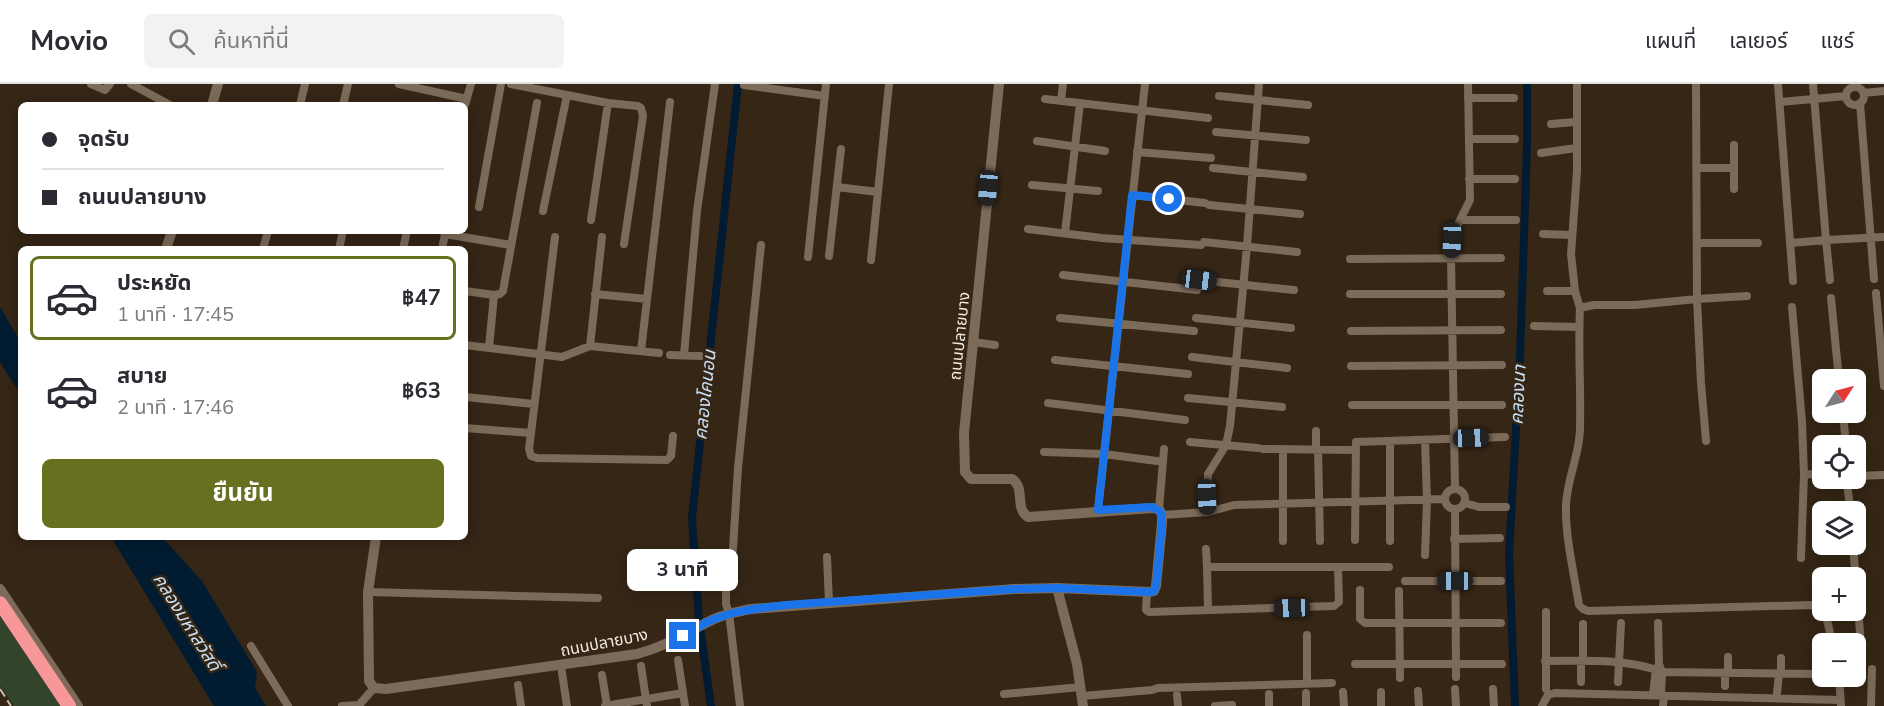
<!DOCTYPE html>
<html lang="th">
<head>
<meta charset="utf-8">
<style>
	:root { --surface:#fff; --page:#f2f2f3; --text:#2b2b33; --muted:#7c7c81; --line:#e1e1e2; --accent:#66701f }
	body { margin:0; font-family:"Nunito Sans","Noto Sans Thai",sans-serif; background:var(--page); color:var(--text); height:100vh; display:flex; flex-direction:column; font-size:22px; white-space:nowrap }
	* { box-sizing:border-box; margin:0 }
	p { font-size:20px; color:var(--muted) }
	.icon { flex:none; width:33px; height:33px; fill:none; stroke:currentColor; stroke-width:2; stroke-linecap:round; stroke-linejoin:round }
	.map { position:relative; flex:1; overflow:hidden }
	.panel { position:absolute; left:18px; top:162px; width:450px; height:294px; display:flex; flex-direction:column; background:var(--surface); border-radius:9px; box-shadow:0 3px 15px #0003 }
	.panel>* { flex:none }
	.top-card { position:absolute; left:18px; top:18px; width:450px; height:132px; border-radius:9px; box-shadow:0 3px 15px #0003; display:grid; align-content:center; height:132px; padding:0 24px; background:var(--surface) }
	.needle { width:39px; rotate:54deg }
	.controls { position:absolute; left:1812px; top:285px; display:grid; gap:12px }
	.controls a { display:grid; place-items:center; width:54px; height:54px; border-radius:9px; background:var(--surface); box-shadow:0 3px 15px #0003; font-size:30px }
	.end { position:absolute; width:27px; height:27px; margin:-14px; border:8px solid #1a73e8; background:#fff; box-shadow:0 0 0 3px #fff }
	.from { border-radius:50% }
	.bubble { position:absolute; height:42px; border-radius:9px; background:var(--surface); box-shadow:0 3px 15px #0003; font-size:20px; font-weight:700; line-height:42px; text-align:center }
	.car { position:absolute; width:18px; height:36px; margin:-18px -9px; border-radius:8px; box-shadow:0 0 4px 2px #0007; background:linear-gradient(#222 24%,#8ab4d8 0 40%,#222 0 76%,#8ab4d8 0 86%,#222 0) }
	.top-card b { display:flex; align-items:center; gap:21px; height:57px; font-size:22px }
	.top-card b+b { border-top:2px solid var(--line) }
	.top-card i { width:15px; height:15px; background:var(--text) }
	ul { padding:10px 0 0; list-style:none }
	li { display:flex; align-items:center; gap:18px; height:84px; margin:0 12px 9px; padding:0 12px; border:3px solid transparent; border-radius:9px }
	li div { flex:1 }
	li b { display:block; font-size:22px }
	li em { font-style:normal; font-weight:700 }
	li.active { border-color:var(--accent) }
	li>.icon { width:54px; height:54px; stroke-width:1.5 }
	.cta { display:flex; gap:12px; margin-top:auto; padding:12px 24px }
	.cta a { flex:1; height:69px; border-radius:9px; background:var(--accent); color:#fff; font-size:24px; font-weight:700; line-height:69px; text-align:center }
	header { display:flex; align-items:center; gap:36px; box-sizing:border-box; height:84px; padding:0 30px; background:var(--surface); border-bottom:2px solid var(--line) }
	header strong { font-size:28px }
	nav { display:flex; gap:33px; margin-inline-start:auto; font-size:21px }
	.search { width:420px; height:54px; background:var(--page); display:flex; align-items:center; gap:15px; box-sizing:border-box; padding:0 21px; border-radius:9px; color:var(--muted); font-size:22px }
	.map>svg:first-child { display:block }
</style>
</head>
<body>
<header>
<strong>Movio</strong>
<div class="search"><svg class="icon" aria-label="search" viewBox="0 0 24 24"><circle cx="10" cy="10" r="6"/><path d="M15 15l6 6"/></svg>ค้นหาที่นี่</div>
<nav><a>แผนที่</a><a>เลเยอร์</a><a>แชร์</a></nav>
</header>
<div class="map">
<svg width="1884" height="622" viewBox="0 0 1884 622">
	<rect width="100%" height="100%" fill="#352616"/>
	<path fill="#324429" d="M0,527L69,622H14L0,602Z"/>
	<path fill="#011c31" d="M0,223L21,259V311L0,278Z
		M111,453H162L202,497L257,588L255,604L266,622H214Z"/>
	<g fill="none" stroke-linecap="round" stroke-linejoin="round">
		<path stroke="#011c31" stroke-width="8" d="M711,622L699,536L692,434L738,0
			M1515,622L1509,470L1520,273L1527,62V0"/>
		<path stroke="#7c6b59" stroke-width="8" d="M91,0L105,6L110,0
			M131,0L170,21
			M399,0L467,15
			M511,0L608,19L638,22L641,24L643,32L624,160
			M1577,0V87L1571,170L1575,207L1580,224C1578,264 1581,304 1580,344C1580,370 1567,394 1566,421C1565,452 1574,489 1579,521L1583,525L1588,527L1812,521C1830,530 1828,542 1832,560
			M1778,0L1793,197
			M1813,0L1826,156L1884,153
			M744,1L825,12
			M1846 12a9 9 0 1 1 18 0a9 9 0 1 1-18 0Z
			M1864,9L1884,7
			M1219,12L1308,21
			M1468,14H1514
			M1045,15L1208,34
			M1061,17L1063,0
			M1780,18L1846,12
			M1860,19L1874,195
			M300,21L305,0
			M343,21L348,0
			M465,21L471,0
			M1551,40L1575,38
			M1216,48L1306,56
			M1469,55H1515
			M1037,57L1105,67
			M1734,61V105
			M1137,68L1211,74
			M1541,69L1576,64
			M1213,84L1303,93
			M1697,84H1734
			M1469,95H1515
			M1032,101L1098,107
			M837,103L878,108
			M1133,111L1205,119
			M1209,121L1300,130
			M479,123L501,0
			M543,127L567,11
			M591,136L608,19
			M1461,136H1516
			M1028,145L1102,154L1201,161
			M1065,149L1080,19
			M445,150L511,161
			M1543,150L1572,151
			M555,153L531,349L529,365L531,372L537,374L667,376L671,372L673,352
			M1204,158L1297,168
			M1697,159H1758
			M1791,159L1826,156L1830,196
			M263,165L268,147
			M339,165L343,147
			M403,165L407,147
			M442,165L445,150L443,147
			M829,172L841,65
			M808,173L826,0
			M1350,175L1501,174
			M871,176L889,0
			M1063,191L1197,206
			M1199,196L1294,206
			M465,207L494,211L500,210L503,207L537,19
			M1547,207H1575
			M1876,209L1884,302
			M595,210L647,215
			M1350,210H1501
			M1831,214L1839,296
			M1792,223L1802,338L1804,390L1801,474
			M1580,224L1594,221H1635L1697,215L1696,0
			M1060,234L1194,247
			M1196,234L1291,244
			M1534,242L1579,243
			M1351,247L1501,246
			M973,258L995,261
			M465,261L562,273L590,262L659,269
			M590,262L602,153
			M489,264L494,211
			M641,267L670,18
			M670,271L700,272
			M684,271L697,127L715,0
			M1192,273L1287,284
			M1055,276L1188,290
			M1351,282L1502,281
			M465,313L534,320
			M1188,314L1282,323
			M1048,319L1185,336
			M1352,321H1502
			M1843,328L1846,362
			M465,344L531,349
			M1425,356L1427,416L1425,471
			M1390,357V457
			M1706,357L1701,299L1697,215L1747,212
			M1190,358L1258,364
			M1263,365L1355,366
			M1283,365V457
			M1316,365V347
			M1318,365L1320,457
			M1044,368L1104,370L1157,377
			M1804,390L1822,391
			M1856,392L1884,391
			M1848,394L1847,401L1851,428
			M1455,404L1451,174L1454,148L1470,116L1468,0
			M1445 415a10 10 0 1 1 20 0a10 10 0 1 1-20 0Z
			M1465,419L1479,423H1506
			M1159,425L1164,365
			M1455,425L1456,593
			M1098,426L1145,0
			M1208,428V390L1226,361L1230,342L1247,162L1259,0
			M1162,431L1208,428L1234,421L1445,415
			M1454,455L1500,454
			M1355,456L1356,358L1505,353
			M1853,460L1862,574
			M1206,465L1207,483
			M827,473L829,518
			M1405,497H1501
			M1360,506V535L1365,539H1501
			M1399,507L1400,594
			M368,508L598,514
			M1147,508L1146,526L1149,528L1334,522L1339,518L1338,484
			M1208,526L1207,483H1389
			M1658,539L1659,580L1662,588L1661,612
			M1583,540V577
			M251,562L288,622
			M1781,574V590
			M678,576L685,622
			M1545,577C1584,577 1625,574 1662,588L1822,590
			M1581,577V598
			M1355,580H1502
			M561,582L567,622
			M641,582L647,622
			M1728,589V573
			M602,591L607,622
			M1839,592L1841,622
			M1618,598L1621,539
			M1307,599V551
			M518,601L521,622
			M1725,602V589
			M1455,605L1456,622
			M1493,605L1494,622
			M1546,605V528
			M1418,607L1419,622
			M1343,608L1344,622
			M1381,608V622
			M1306,609V622
			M1777,609L1779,590
			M1004,610L1081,603
			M1269,610V622
			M1177,611L1178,622
			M1653,611L1656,584
			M1082,612L1152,606L1158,604L1332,599
			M342,622L359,621L374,604
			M605,622L683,609
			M740,622L729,529L726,520V504L733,465L738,384L761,161
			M1215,622L1232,621
			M1542,622L1548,611L1555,609L1840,616
			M1663,622L1664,612
			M1871,622L1872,585"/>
		<path stroke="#7c6b59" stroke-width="10" d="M212,21L218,0
			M166,165L172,147
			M376,453L368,508L369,597L374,604L386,605L637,570C667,562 683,550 710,537C723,530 737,528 751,525L1014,505L1057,504L1150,508L1154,507L1156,502L1162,439V431L1159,425L1152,424L1028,433C1014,424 1026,404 1012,395H971L965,388L964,349L999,0
			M1057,504L1077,580L1083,622
			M0,505L78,622"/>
		<path stroke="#f8979a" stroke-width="14" d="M0,519L69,622"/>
		<path stroke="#c8beb2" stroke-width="2" stroke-dasharray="9 4.5" stroke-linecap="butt" d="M0,605L11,622"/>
	</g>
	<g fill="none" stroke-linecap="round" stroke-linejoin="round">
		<path stroke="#1a73e8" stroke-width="8" d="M683,552C693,547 702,540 712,536C736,526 761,524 786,521L1014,505L1057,504L1150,508L1154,507L1156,502L1162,440L1161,428L1152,423L1098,426L1132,111L1169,115"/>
	</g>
	<g text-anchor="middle" stroke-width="5" stroke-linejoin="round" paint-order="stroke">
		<g font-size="16" fill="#f4ebe0" stroke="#352616">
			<text transform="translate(959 252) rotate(-84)" y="6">ถนนปลายบาง</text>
			<text transform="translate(604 558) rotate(-11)" y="6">ถนนปลายบาง</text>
		</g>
		<g font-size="18" font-style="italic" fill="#c9e1f6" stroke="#352616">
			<text transform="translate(705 311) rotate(-84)" y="6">คลองโคนอน</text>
			<text transform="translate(1518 311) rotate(-87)" y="6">คลองนา</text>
			<text transform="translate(187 538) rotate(58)" y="6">คลองมหาสวัสดิ์</text>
		</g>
	</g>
</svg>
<div class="controls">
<a><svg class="needle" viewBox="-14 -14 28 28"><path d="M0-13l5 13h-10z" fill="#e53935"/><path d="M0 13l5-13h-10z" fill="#7c7c81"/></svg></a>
<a><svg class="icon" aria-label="locate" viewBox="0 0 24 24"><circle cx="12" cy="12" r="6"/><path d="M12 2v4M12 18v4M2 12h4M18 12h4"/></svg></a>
<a><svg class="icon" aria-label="layers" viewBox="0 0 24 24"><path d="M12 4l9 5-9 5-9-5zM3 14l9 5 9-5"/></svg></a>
<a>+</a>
<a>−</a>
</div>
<i class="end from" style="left:1169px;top:115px"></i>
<i class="end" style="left:683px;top:552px"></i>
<div class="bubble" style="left:627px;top:465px;width:111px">3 นาที</div>
<i class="car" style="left:988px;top:104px;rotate:185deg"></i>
<i class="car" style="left:1452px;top:156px;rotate:182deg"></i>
<i class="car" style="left:1199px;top:196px;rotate:97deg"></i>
<i class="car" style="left:1471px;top:354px;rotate:88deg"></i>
<i class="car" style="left:1207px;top:413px;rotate:178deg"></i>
<i class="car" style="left:1455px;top:497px;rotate:270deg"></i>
<i class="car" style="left:1292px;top:524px;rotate:268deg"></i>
<div class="top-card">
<b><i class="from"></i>จุดรับ</b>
<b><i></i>ถนนปลายบาง</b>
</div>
<section class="panel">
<ul>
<li class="active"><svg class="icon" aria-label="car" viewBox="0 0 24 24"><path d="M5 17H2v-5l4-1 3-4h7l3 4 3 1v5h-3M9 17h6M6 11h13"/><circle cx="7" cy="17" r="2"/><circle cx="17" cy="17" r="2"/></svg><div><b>ประหยัด</b><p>1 นาที · 17:45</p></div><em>฿47</em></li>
<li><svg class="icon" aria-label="car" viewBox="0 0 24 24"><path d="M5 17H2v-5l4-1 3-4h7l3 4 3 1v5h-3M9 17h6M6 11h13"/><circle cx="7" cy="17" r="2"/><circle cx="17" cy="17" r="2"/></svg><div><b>สบาย</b><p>2 นาที · 17:46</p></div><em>฿63</em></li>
</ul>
<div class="cta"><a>ยืนยัน</a></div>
</section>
</div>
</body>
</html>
